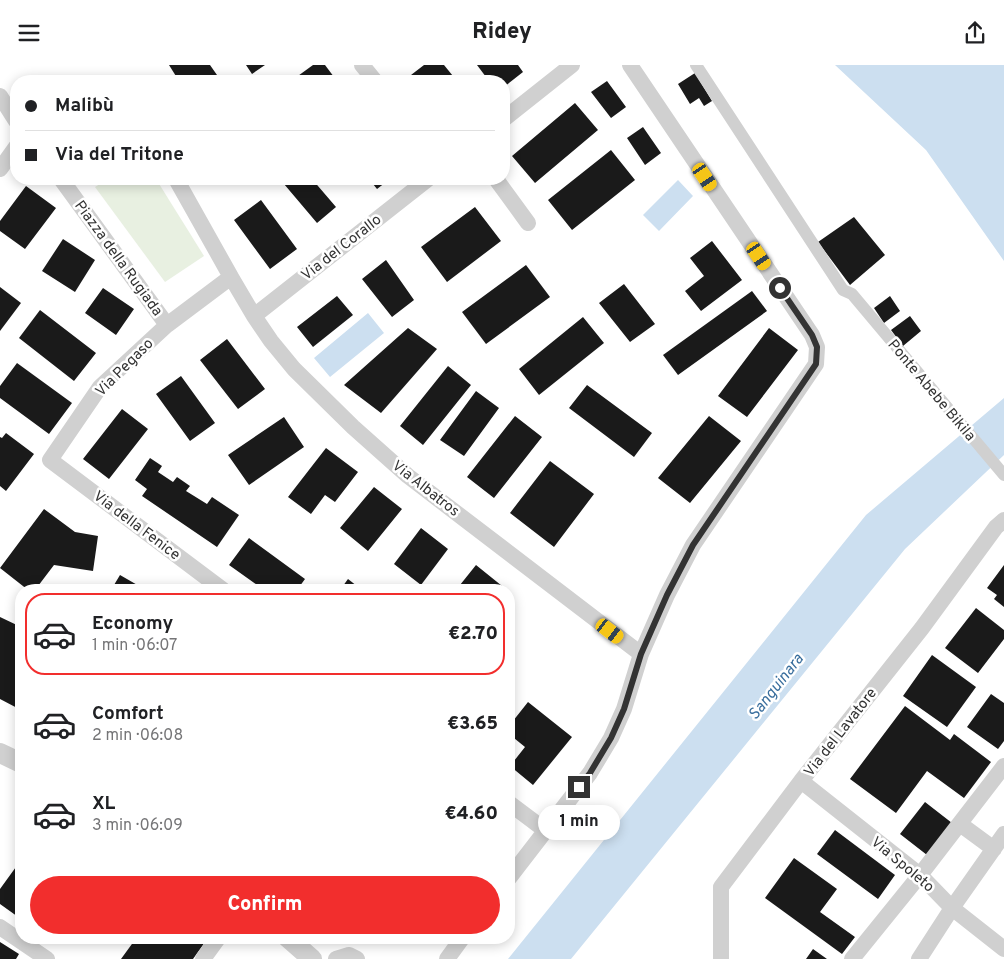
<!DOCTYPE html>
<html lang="en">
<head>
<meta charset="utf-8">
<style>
	:root { --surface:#fff; --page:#f2f2f2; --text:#202124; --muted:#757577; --line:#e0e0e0; --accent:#f22e2d }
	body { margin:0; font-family:Overpass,sans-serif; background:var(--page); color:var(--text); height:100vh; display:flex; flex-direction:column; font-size:19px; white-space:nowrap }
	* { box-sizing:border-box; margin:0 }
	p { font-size:16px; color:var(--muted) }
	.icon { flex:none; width:28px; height:28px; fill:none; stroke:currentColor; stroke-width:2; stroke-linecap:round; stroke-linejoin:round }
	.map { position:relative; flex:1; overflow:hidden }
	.details { position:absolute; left:15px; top:519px; width:500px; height:360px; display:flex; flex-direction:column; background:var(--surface); border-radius:20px; box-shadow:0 2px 12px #0003 }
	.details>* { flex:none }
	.guide { position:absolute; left:10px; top:10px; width:500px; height:110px; border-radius:20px; box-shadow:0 2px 12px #0003; display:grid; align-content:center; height:110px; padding:0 15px; background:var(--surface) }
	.end { position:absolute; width:22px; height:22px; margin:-11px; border:6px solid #333; background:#fff; box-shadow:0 0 0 2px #fff }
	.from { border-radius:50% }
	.bubble { position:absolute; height:35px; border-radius:18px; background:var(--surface); box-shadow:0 2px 12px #0003; font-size:16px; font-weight:800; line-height:35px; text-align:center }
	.car { position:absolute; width:15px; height:30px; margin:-15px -8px; border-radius:6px; box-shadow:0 0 4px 1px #0007; background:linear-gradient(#f5c518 24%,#345 0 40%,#f5c518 0 76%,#345 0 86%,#f5c518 0) }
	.guide b { display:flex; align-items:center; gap:18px; height:48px; font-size:19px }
	.guide b+b { border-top:1px solid var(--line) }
	.guide i { width:12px; height:12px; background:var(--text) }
	ul { padding:9px 0 0; list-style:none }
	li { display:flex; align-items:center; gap:15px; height:82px; margin:0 10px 8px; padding:0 5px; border:2px solid transparent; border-radius:20px }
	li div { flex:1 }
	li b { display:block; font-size:19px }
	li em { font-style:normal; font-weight:800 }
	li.on { border-color:var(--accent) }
	li>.icon { width:45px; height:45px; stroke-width:1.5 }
	.action { display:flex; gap:10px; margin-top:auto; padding:10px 15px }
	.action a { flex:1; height:58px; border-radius:30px; background:var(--accent); color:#fff; font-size:20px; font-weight:800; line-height:58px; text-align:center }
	header { display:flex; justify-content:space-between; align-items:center; height:65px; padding:0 15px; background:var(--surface); font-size:22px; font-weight:800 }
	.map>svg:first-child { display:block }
</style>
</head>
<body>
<header><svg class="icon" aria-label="menu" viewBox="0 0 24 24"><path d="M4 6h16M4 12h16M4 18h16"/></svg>Ridey<svg class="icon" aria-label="share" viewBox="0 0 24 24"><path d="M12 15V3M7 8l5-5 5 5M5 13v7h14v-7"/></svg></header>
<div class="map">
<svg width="1004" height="894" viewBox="0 0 1004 894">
	<rect width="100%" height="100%" fill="#fff"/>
	<path fill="#e8f0e1" d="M108,114H156L204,191L165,217L95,122Z"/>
	<path fill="#ccdff0" d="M835,0H1004V196L926,85Z
		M678,115L693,131L659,166L643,150Z
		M368,248L384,268L330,312L314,293Z
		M1004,333V390L905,484L571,894H508L866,450Z"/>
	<path fill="#1a1a1a" d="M169,0H210L217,10L207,16H179Z
		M246,0H265L252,9Z
		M313,0H325L337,16H291Z
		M424,0H444L457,16H416L411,10Z
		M477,0H518L523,7L504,22V16H489Z
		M695,8L712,36L704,41L699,33L690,39L678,19Z
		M607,16L626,42L611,53L591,27Z
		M575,38L598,65L535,118L512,91Z
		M643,62L661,88L645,100L627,73Z
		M611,85L635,115L572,165L548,135Z
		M290,114H312L336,142L317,158L284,119Z
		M369,114H390L377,124Z
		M26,121L56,143L25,184L0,166V156Z
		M261,135L297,184L270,204L234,155Z
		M475,142L501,176L447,217L421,182Z
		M854,152L885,190L850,220L818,177Z
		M63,174L95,195L75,227L42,206Z
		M712,176L742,215L701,246L685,226L704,211L690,193Z
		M386,195L414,235L392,252L362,214Z
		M526,200L550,232L486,279L462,247Z
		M624,219L655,259L630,277L599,238Z
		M0,222L21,238L0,266Z
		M103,223L134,244L116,270L85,248Z
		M752,226L767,246L678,310L663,290Z
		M337,231L353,250L313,282L297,262Z
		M890,231L900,246L884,258L874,243Z
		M40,245L96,288L74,316L19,273Z
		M910,251L921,266L903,281L891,265Z
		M583,252L604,278L539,330L519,304Z
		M408,263L437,284L381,348L344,320Z
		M769,263L798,285L747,352L718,331Z
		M227,274L265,324L238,344L200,295Z
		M17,298L72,338L49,369L0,333V321Z
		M448,301L471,320L423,380L400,361Z
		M181,311L215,358L190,376L156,329Z
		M587,320L652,368L634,392L569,343Z
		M476,326L499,343L464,391L440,375Z
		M122,344L148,364L109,414L83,394Z
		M515,351L542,372L494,433L467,412Z
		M709,351L741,376L690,438L658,413Z
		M284,352L304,382L249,420L228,390Z
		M6,368L34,389L6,426L0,421V372L2,373Z
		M326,383L358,407L335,437L325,430L311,449L288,432Z
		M150,393L162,401L158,407L173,417L177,412L190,421L186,426L207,439L212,432L239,450L217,482L142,431L147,424L135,415Z
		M550,396L594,429L554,482L510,448Z
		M374,422L402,444L368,486L340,463Z
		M44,444L75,467L98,471L93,506L54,500L35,525H28L0,503Z
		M421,463L448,484L421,520L394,499Z
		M249,473L305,514L297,525H264L229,500Z
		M476,500L507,525H456Z
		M1004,500V542L994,534L997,530L987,523Z
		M120,510L146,525H111Z
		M348,514L362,525H340Z
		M172,519L182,525H168Z
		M976,543L1004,565V574L978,608L945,583Z
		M0,552L21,562V645L0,634Z
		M932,590L976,622L947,662L903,631Z
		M991,629L1004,638V676L998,684L967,662Z
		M528,637L572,672L533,720L510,701L525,682L509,669V661Z
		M905,641L950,675L954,669L991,697L964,733L927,706L896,748L850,714Z
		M925,737L952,758L927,790L900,769Z
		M835,765L895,810L878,834L817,789Z
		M794,793L837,824L820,847L855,872L842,889L765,833Z
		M21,795V854L0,839V824Z
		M137,872H199L205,877L193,894H121Z
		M0,877L19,889L16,894H0Z
		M813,884L827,894H806Z"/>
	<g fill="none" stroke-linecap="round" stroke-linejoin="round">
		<path stroke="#d0d0d0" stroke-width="12" d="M696,0L843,225L852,229L1004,410"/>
		<path stroke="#d0d0d0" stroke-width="16" d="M362,0L375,16
			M0,31L16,56
			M504,54L572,0
			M0,104L16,82
			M61,114L167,260L231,212L176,114
			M496,114L528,158
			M231,212L254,251L271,276L294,304L353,362L408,411L641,589
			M254,251L428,114
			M167,260L100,322L50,395L223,525
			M801,716L920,810L952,843L1004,884
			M509,738L545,765
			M960,759L994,784
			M509,813L590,708L611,673L624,644L641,589L667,530L693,480L816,299L817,282L812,270L630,0
			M0,862L47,894
			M203,894L219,872
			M336,894L349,890L357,894
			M447,894L463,872
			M721,894V822L801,716L922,563L996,462L1004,455
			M852,894L920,810L1004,701
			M919,894L952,843L1004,769"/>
		<path stroke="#d0d0d0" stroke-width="20" d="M0,688L21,698
			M287,872L312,894"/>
	</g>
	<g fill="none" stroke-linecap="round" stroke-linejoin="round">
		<path stroke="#333" stroke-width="6" d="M579,722L590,708L611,673L624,644L641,589L667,530L693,480L816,299L817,282L812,270L780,223"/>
	</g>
	<g text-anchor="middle" stroke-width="5" stroke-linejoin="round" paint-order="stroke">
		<g font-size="15" fill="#333" stroke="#fff">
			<text transform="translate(341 182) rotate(-38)" y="5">Via del Corallo</text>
			<text transform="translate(119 193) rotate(54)" y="5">Piazza della Rugiada</text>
			<text transform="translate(124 302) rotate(-45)" y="5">Via Pegaso</text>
			<text transform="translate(932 325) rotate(50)" y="5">Ponte Abebe Bikila</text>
			<text transform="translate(426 423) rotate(38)" y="5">Via Albatros</text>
			<text transform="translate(137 460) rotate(37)" y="5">Via della Fenice</text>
			<text transform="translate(840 667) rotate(-52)" y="5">Via del Lavatore</text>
			<text transform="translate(903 799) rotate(40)" y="5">Via Spoleto</text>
		</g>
		<g font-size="16" font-style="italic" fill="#396e9d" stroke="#fff">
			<text transform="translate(775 621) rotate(-52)" y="6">Sanguinara</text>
		</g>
	</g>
</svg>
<i class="end from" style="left:780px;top:223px"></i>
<i class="end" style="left:579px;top:722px"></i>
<div class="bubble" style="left:538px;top:740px;width:82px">1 min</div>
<i class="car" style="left:705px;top:112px;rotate:146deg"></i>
<i class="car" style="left:759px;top:191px;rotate:146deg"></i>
<i class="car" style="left:610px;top:566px;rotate:127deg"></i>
<div class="guide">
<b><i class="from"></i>Malibù</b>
<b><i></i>Via del Tritone</b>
</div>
<section class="details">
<ul>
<li class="on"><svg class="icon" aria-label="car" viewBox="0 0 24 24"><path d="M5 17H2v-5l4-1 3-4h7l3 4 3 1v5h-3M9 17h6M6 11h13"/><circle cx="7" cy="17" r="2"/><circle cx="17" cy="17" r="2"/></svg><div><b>Economy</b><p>1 min · 06:07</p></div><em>€2.70</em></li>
<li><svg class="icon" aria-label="car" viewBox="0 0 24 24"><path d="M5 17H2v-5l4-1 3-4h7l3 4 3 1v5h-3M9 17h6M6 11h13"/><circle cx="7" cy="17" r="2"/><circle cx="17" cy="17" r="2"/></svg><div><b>Comfort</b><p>2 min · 06:08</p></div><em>€3.65</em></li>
<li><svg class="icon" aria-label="car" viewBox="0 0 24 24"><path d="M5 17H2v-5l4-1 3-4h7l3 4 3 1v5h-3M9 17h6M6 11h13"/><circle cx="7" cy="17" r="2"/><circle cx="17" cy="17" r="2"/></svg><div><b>XL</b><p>3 min · 06:09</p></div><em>€4.60</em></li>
</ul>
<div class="action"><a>Confirm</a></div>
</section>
</div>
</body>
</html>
